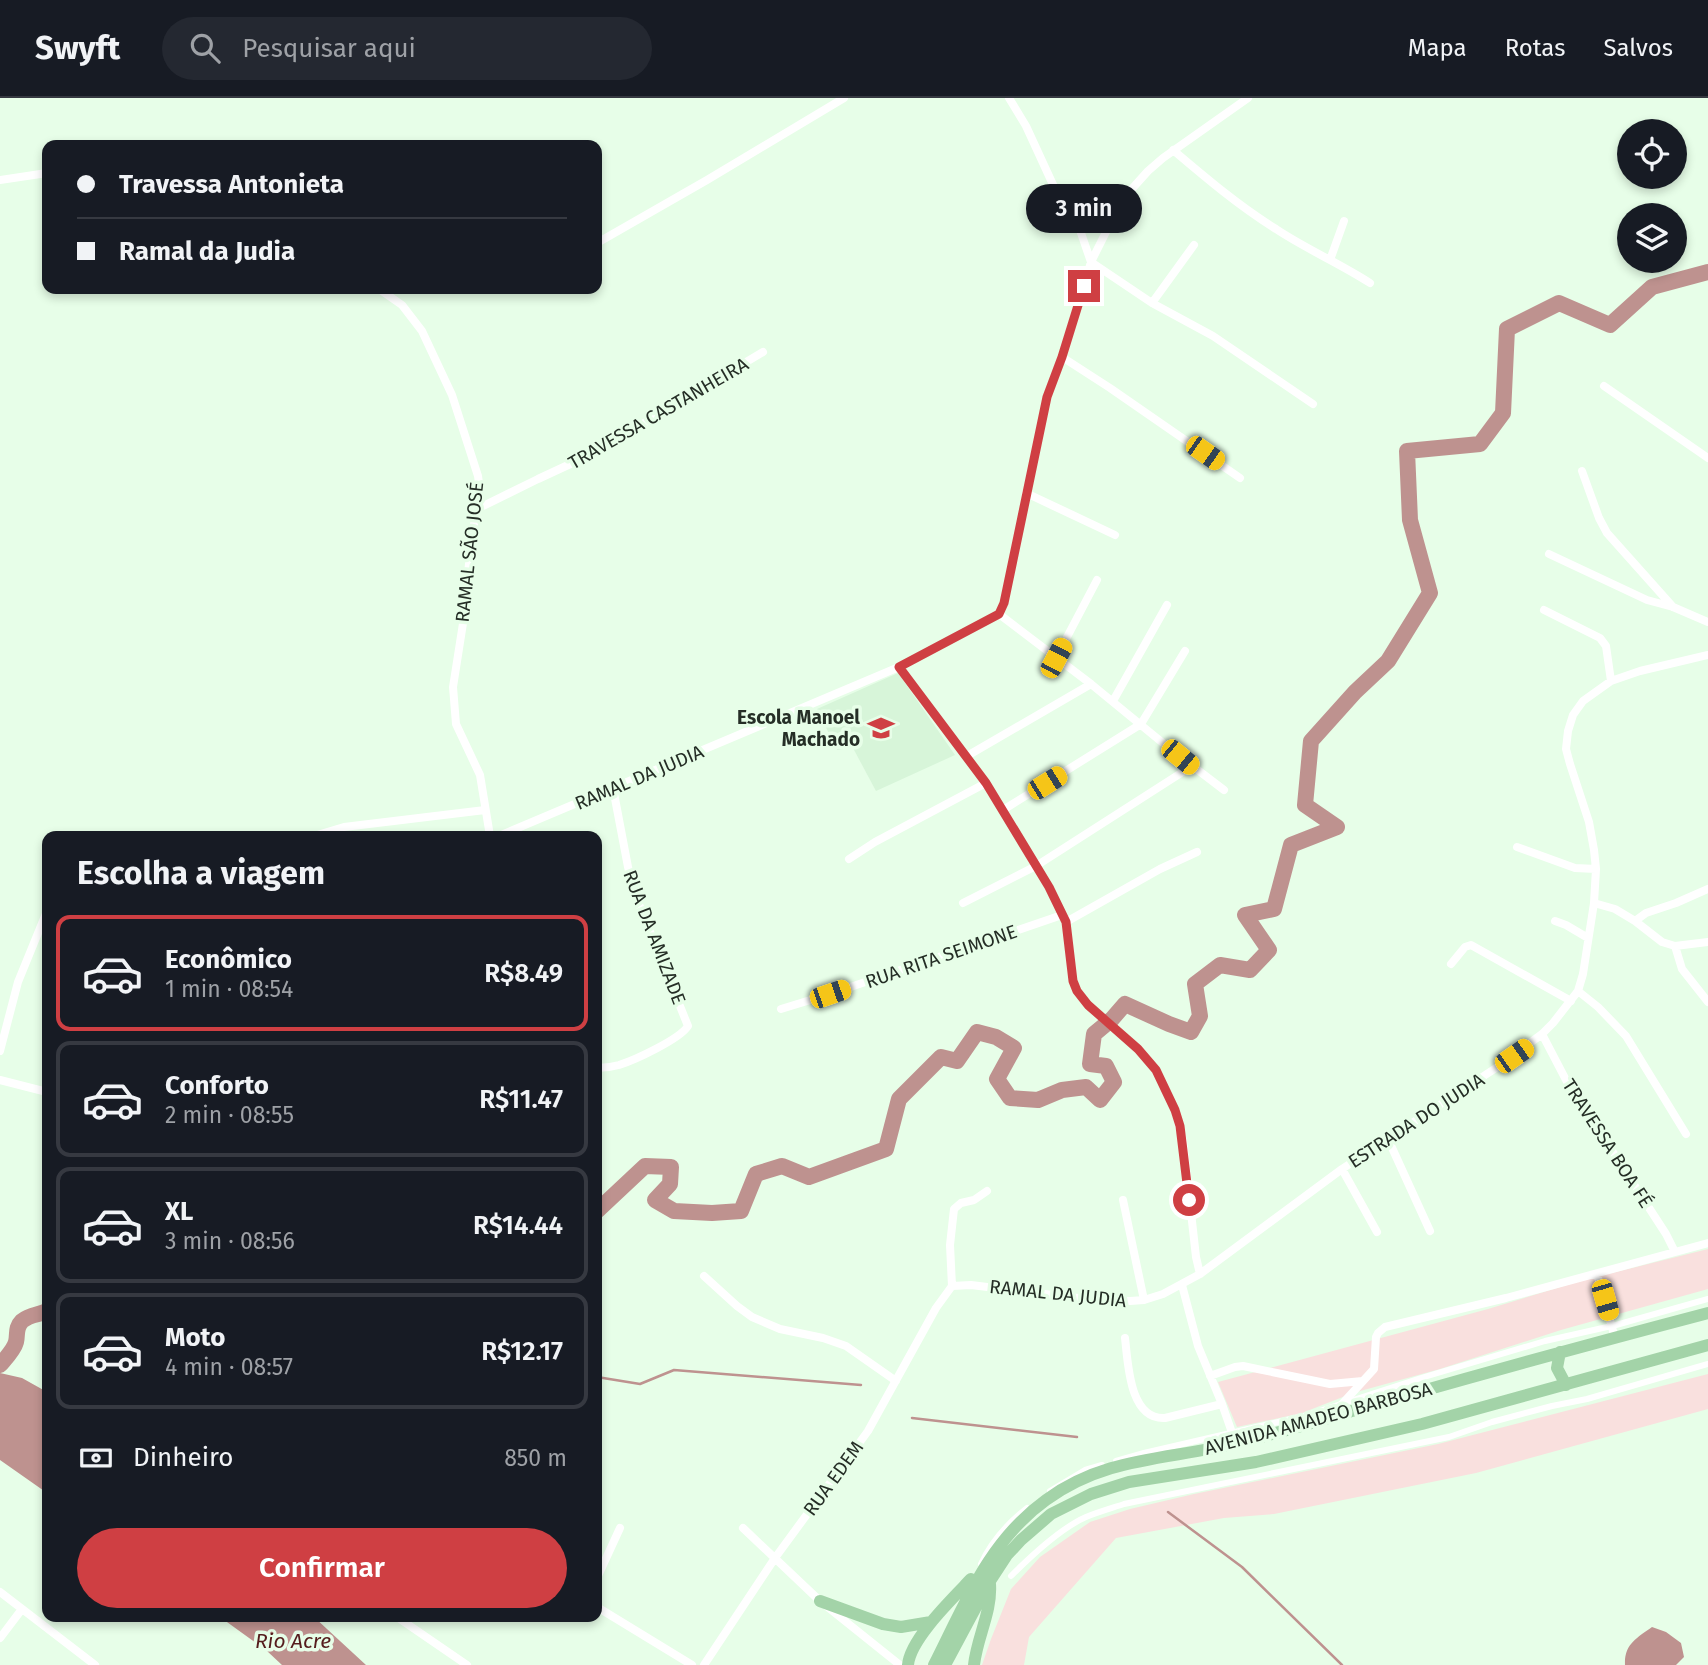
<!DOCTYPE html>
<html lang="pt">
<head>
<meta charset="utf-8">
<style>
	:root { --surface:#171b24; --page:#242831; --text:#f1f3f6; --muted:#9ea1a6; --line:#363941; --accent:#cf3f43 }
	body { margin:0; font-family:"Fira Sans",sans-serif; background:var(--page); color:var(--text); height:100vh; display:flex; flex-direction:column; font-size:26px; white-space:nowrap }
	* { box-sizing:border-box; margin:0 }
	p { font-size:23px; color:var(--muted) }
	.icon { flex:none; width:38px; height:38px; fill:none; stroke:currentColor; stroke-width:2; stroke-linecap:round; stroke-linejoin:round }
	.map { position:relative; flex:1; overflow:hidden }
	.sheet { position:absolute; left:42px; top:733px; width:560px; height:791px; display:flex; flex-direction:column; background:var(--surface); border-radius:14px; box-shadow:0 4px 10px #0003 }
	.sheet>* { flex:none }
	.banner { position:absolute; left:42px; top:42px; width:560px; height:154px; border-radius:14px; box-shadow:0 4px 10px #0003; display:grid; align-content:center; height:154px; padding:0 35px; background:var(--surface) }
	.fabs { position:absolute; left:1617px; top:21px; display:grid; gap:14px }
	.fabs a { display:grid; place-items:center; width:70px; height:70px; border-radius:50%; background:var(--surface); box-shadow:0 4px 10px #0003; font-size:35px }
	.end { position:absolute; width:32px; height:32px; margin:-16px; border:9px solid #cf3f43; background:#fff; box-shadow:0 0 0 4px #fff }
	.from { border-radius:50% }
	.bubble { position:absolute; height:49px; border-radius:24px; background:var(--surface); box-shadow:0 4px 10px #0003; font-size:23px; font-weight:600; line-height:49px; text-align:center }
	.car { position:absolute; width:21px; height:42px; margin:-21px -10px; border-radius:9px; box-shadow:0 0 5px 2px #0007; background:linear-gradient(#f5c518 24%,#345 0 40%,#f5c518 0 76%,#345 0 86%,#f5c518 0) }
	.banner b { display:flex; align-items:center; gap:24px; height:66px; font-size:26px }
	.banner b+b { border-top:2px solid var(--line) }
	.banner i { width:18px; height:18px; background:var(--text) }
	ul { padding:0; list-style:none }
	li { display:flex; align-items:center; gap:21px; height:116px; margin:0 14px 10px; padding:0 21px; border:4px solid var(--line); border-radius:14px }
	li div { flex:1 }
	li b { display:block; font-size:26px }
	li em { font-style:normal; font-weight:600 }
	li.on { border-color:var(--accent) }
	li>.icon { width:63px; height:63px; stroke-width:1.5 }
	h2 { padding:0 35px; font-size:32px; line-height:84px }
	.pay { display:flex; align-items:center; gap:18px; height:77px; padding:0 35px; font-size:26px }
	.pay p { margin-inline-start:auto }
	.action { display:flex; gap:14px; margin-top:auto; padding:14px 35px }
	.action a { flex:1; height:80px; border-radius:42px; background:var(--accent); color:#fff; font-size:28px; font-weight:600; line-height:80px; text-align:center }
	header { display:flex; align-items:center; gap:42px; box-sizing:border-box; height:98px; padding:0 35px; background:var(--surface); border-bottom:2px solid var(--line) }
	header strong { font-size:33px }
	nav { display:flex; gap:38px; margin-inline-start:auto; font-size:24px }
	.search { width:490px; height:63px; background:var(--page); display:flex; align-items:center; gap:18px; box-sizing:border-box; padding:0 24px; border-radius:38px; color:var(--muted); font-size:26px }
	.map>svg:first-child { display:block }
</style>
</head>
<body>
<header>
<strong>Swyft</strong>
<div class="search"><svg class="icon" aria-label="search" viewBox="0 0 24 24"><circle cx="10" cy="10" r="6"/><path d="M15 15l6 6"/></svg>Pesquisar aqui</div>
<nav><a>Mapa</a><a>Rotas</a><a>Salvos</a></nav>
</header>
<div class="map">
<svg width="1708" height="1567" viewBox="0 0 1708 1567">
	<rect width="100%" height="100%" fill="#e7fee8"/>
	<path fill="#d7f5d9" d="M898,575L955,657L876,693L853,650L837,652L817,611Z"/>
	<path fill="#f9e0de" d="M1708,1151V1191L1561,1232L1440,1271L1353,1295L1302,1315L1237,1329L1218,1284L1488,1211L1580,1183Z
		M1708,1276V1311L1476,1375L1274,1416L1224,1420L1116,1440L1029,1539L1024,1567H982L991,1541L1011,1491L1040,1459L1090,1424L1130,1411L1194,1396L1438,1346Z"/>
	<path fill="#be928f" d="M0,1275L22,1280L47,1294V1395L0,1362Z
		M220,1519H314L366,1567H282L267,1553Z
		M1652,1529L1666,1534L1681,1545L1684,1559L1676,1567H1625C1624,1546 1637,1540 1652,1529Z"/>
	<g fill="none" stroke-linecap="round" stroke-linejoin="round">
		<path stroke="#be928f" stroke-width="2.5" d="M597,1279L640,1286L674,1272L861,1287
			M912,1320L1077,1339
			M1168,1414L1242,1469L1342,1567"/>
		<path stroke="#be928f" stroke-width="16" d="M597,1113L645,1068L671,1069L670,1086L655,1102L674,1113L712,1115L741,1113L756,1076L782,1068L809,1079L886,1051L899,1001L941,959L957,963L977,934L996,939L1014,950L997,981L1010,1000L1038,1002L1062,992L1086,989L1100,1002L1114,984L1106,968L1090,966L1094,936L1112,921L1125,906L1169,926L1191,934L1200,918L1195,886L1220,867L1250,872L1269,852L1245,817L1274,811L1291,747L1337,729L1305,707L1311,643L1355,594L1388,563L1430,495L1410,422L1407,353L1480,346L1503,315L1507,231L1559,205L1610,227L1652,189L1708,174
			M0,1267C5,1261 14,1252 16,1244C18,1236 15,1230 22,1223C30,1216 39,1217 47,1213"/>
		<path stroke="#fff" stroke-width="6" d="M1116,1363L1144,1355L1304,1318L1421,1280L1545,1243L1616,1227L1708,1201
			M1050,1393L1085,1372L1102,1367
			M981,1466C991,1444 1008,1425 1027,1410
			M1011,1478C1031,1458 1061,1430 1086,1419C1098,1414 1112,1410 1124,1406L1449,1339L1492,1324L1552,1308L1587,1301L1708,1266"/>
		<path stroke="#fff" stroke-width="8" d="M1009,0L1026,28L1055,91L1080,132L1091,164L1152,205L1213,238L1313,306
			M1173,52C1206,80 1239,108 1276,131C1306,151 1339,165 1370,185
			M0,82L47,75
			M597,145L707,82L844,0
			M1330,162L1344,123
			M379,191L402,207L422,233L452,297L478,378L480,392L471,444L464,519L453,589L456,626L480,677L490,738
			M1152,205L1194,147
			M1062,259L1110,290L1240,380
			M1604,288L1708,360
			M1582,373L1599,420L1607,435L1673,509
			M1026,395L1115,437
			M477,411L538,381L594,355L763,254
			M1549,456L1647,502L1673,509L1708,524
			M1544,512L1600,540L1606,548L1611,583
			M999,516L1091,586L1169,650L1224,692
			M1056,560L1097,482
			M899,569L986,685L1049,789L1066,824L1073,883L1077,893L1088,907L1138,951L1156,972L1175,1012L1183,1043L1196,1159L1200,1176
			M1113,603L1167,507
			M967,658L1091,586
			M1003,712L1141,626L1185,553
			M314,738L344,729L485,712
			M499,738L899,569L999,516L1004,505L1047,299L1062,259L1091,164L1120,106L1130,93L1148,73L1163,60L1248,0
			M1517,749L1575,770L1596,771
			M849,761L875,744L986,685
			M963,805L1036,768L1192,668
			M1594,805L1615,811L1635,823L1662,844L1675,848L1708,844
			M1555,823L1566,827L1588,840
			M1635,823L1646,815L1676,805L1708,791
			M1066,824L1160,771L1197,754
			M1675,848L1682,871L1708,904
			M1451,866L1465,849L1471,847L1571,903
			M1578,893L1598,909L1626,938L1686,1036
			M781,911L830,896L1062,817
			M1542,936L1566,982L1666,1136L1675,1154
			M0,953L18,884L47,813
			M597,970C604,970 612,969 619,967C635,962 680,941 688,928L636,799L628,769L613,690
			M0,982L47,994
			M1388,1041L1430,1133
			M1342,1071L1377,1134
			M1123,1102L1144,1202
			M1597,1176L1615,1240
			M704,1178L737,1208L752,1219L780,1231L823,1240L846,1248L896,1283
			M1182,1187L1198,1248L1222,1306L1236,1346
			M952,1188L971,1187L1095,1202L1130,1203L1144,1202L1163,1196L1200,1176L1342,1071L1502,966L1542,936L1553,925L1578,893L1583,876L1594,805L1596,771L1594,752L1589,724L1570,666L1566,651L1568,633L1573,617L1583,603L1611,583L1640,573L1708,557
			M952,1188L950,1147L954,1111L961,1105L974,1102L987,1093
			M1125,1240C1128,1264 1129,1322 1165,1320L1222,1306
			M1210,1278L1235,1269L1243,1268L1330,1286L1363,1283
			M1332,1317L1374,1271L1376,1239L1378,1235L1385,1229L1506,1200L1708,1145
			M743,1430L820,1503L900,1567
			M597,1480L620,1430
			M0,1494L95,1567
			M597,1509L692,1567
			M397,1519L467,1567
			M0,1540L22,1511
			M704,1567L775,1460L868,1333L936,1210L952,1188"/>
		<path stroke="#a3d3a8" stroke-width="12" d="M1560,1254L1557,1270L1566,1287
			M820,1503L883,1526L901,1529L931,1524
			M908,1567C910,1541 953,1500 971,1481
			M934,1567C965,1506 988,1444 1046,1402C1106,1358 1169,1362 1237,1345C1292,1332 1346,1314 1401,1299C1503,1270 1605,1242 1708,1215
			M945,1567L990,1483L1007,1457L1021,1442L1051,1416L1091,1396L1129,1384L1256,1364L1422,1326L1708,1247
			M974,1567C977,1539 992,1514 990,1486"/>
	</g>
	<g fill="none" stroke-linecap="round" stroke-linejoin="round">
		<path stroke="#cf3f43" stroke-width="9" d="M1084,188L1062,259L1047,299L1004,505L999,516L899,569L986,685L1049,789L1066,824L1073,883L1077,893L1088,907L1138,951L1156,972L1175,1012L1180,1028L1189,1102"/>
	</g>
	<defs>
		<symbol id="school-bare" viewBox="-9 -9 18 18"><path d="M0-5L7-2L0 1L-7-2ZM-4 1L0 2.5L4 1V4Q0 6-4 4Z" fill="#cf3f43" stroke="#e7fee8" stroke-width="2.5" paint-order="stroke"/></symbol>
	</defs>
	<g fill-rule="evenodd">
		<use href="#school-bare" x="862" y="611" width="38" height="38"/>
	</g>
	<g text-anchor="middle" stroke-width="7" stroke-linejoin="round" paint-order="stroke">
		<g font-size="19" fill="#252e26" stroke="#e7fee8">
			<text transform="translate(658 315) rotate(-30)" y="7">TRAVESSA CASTANHEIRA</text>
			<text transform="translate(469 454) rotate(-84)" y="7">RAMAL SÃO JOSÉ</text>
			<text transform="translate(639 679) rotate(-23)" y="7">RAMAL DA JUDIA</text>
			<text transform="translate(655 839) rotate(69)" y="7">RUA DA AMIZADE</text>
			<text transform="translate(941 858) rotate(-19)" y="7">RUA RITA SEIMONE</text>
			<text transform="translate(1416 1022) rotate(-33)" y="7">ESTRADA DO JUDIA</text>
			<text transform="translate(1608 1045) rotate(57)" y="7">TRAVESSA BOA FÉ</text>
			<text transform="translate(1058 1195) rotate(6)" y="7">RAMAL DA JUDIA</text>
			<text transform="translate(1318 1320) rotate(-15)" y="7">AVENIDA AMADEO BARBOSA</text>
			<text transform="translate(833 1380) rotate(-54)" y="7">RUA EDEM</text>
		</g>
		<g font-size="19" font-weight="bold" fill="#252e26" stroke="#e7fee8" text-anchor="end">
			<text x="860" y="626">Escola Manoel<tspan x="860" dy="22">Machado</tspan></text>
		</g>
		<g font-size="21" font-style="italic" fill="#551d1d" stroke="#e7fee8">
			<text x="293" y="1550">Rio Acre</text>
		</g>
	</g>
</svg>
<div class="fabs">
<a><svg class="icon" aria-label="locate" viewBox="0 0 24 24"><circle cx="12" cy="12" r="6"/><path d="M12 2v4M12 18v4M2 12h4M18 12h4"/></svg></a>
<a><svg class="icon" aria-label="layers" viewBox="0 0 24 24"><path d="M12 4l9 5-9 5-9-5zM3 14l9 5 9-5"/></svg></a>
</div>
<i class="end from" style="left:1189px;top:1102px"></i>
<i class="end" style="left:1084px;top:188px"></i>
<div class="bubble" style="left:1026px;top:86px;width:116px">3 min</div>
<i class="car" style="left:1205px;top:355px;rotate:125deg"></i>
<i class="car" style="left:1056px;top:560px;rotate:28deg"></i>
<i class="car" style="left:1180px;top:659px;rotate:129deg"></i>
<i class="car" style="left:1047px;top:685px;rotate:58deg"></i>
<i class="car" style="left:830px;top:896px;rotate:71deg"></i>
<i class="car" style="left:1514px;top:958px;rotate:55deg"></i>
<i class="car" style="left:1605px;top:1202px;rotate:164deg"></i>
<div class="banner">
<b><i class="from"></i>Travessa Antonieta</b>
<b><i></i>Ramal da Judia</b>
</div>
<section class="sheet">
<h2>Escolha a viagem</h2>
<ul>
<li class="on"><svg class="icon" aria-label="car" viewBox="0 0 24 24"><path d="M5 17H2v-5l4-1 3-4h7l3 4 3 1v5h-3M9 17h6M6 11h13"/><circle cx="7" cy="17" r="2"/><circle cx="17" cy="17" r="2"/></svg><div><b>Econômico</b><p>1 min · 08:54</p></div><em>R$8.49</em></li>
<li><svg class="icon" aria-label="car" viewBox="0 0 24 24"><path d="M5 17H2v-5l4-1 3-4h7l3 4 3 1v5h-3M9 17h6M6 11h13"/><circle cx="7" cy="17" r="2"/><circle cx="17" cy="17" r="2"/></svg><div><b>Conforto</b><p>2 min · 08:55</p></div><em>R$11.47</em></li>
<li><svg class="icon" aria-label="car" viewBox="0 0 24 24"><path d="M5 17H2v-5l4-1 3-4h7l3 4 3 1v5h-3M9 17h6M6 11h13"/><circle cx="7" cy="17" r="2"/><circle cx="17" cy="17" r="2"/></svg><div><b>XL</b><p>3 min · 08:56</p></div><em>R$14.44</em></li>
<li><svg class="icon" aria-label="car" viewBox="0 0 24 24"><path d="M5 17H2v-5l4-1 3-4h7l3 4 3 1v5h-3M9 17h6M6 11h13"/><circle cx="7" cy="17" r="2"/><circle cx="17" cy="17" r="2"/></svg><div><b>Moto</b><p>4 min · 08:57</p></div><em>R$12.17</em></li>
</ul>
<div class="pay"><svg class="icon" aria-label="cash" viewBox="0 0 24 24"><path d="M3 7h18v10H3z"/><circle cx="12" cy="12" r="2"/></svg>Dinheiro<p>850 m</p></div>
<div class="action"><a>Confirmar</a></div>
</section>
</div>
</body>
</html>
